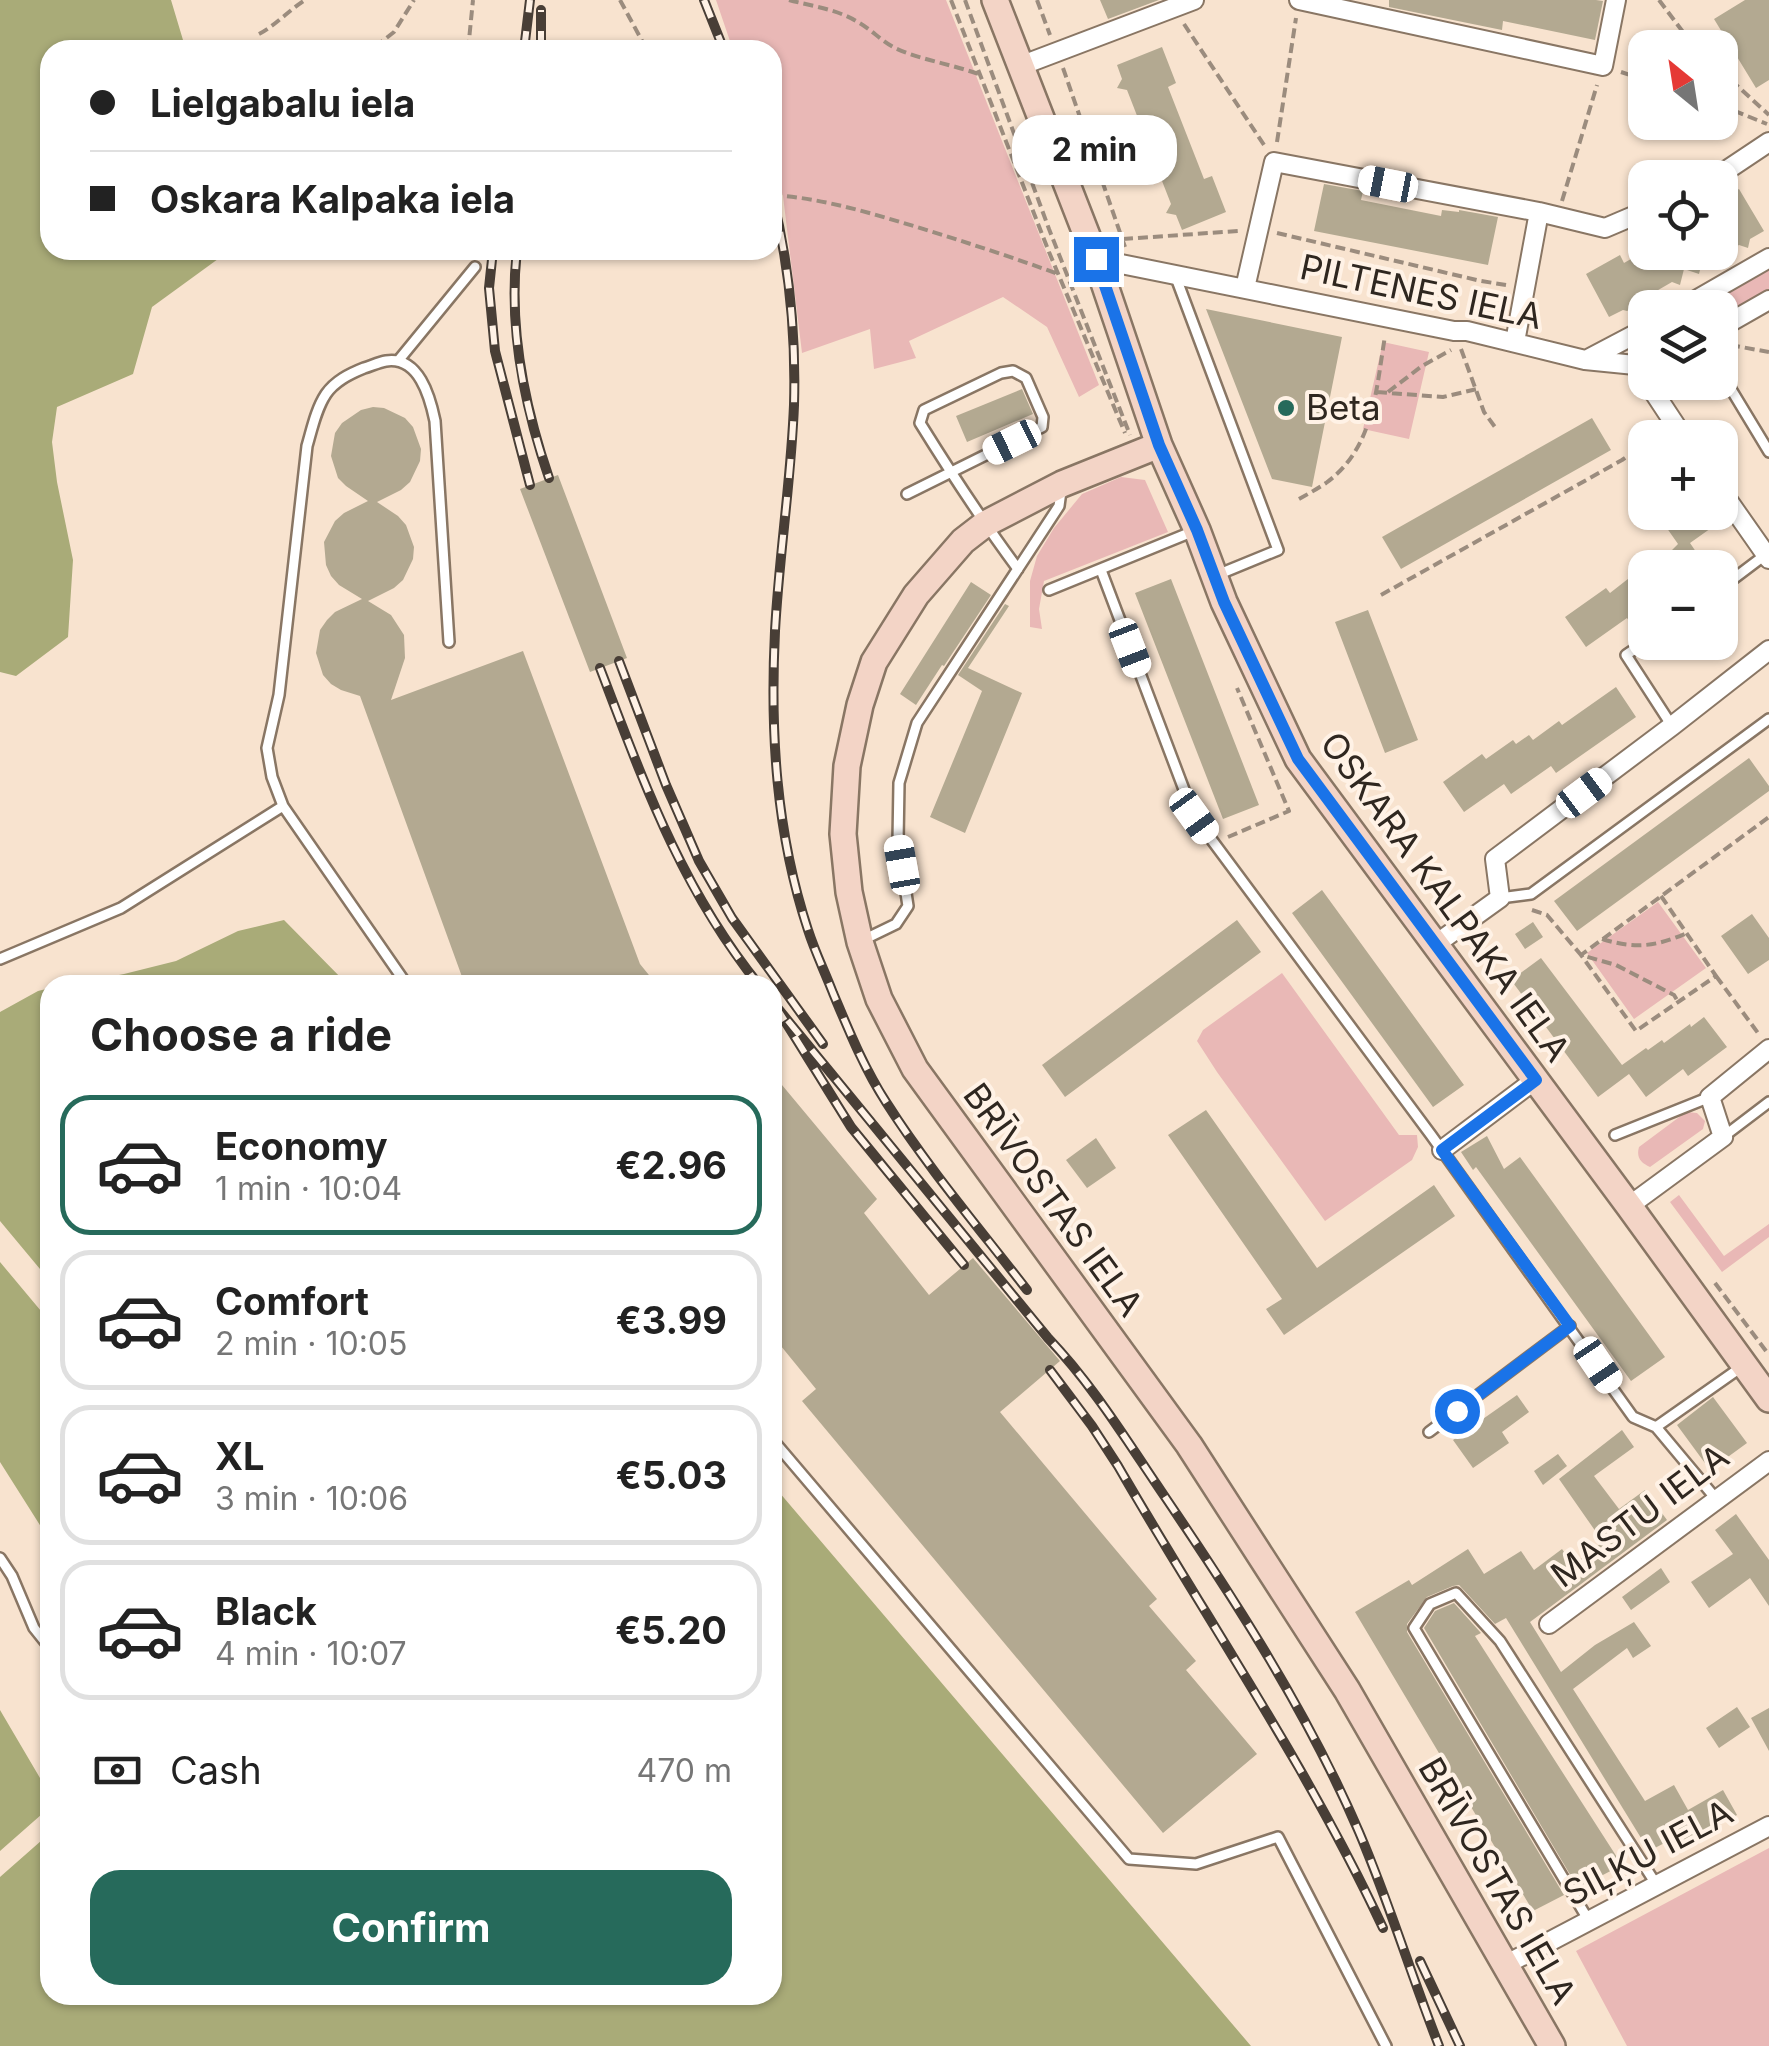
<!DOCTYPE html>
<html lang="en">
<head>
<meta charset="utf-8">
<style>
	:root { --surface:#fff; --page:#f2f2f2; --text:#222; --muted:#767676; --line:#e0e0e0; --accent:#266a5b }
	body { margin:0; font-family:Inter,sans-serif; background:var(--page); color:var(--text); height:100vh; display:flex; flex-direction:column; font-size:38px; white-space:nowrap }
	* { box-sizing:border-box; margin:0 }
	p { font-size:32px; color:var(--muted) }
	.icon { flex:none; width:55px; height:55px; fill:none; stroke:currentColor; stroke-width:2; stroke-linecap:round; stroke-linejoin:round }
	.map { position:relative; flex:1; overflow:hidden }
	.panel { position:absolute; left:40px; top:975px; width:742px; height:1030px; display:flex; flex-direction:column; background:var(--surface); border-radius:30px; box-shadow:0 2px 8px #0004 }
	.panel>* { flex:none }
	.guide { position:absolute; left:40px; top:40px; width:742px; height:220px; border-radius:30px; box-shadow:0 2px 8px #0004; display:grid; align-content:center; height:220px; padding:0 50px; background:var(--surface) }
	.needle { width:65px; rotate:330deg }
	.tools { position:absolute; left:1628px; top:30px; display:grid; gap:20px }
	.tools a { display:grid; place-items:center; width:110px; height:110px; border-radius:20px; background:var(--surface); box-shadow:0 2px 8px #0004; font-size:50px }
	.end { position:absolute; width:45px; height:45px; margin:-22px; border:12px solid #1a73e8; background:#fff; box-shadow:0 0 0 5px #fff }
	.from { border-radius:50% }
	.bubble { position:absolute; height:70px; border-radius:30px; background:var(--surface); box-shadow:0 2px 8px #0004; font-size:32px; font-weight:700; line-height:70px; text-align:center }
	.car { position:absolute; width:30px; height:60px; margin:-30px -15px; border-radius:12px; box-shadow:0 0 8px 2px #0007; background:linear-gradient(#fff 24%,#345 0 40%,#fff 0 76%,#345 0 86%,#fff 0) }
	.guide b { display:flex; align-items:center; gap:35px; height:95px; font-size:38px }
	.guide b+b { border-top:2px solid var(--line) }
	.guide i { width:25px; height:25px; background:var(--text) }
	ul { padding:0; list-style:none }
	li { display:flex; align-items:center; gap:30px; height:140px; margin:0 20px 15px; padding:0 30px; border:5px solid var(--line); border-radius:30px }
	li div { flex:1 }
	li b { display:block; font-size:38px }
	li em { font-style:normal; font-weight:700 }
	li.active { border-color:var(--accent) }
	li>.icon { width:90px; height:90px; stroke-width:1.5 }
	h2 { padding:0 50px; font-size:45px; line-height:120px }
	.pay { display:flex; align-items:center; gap:25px; height:110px; padding:0 50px; font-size:38px }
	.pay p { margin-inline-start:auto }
	.action { display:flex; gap:20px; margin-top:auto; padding:20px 50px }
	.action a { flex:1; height:115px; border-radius:30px; background:var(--accent); color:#fff; font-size:40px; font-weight:700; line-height:115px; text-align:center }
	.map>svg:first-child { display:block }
</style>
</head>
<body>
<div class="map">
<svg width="1769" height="2046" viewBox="0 0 1769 2046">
	<rect width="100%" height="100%" fill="#f8e3cf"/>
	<path fill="#e9b8b6" d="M716,0H946L1099,385L1079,397L1047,327L1003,297L909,341L916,358L874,369L870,329L802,353L783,196L773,165L772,50H733Z
		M1769,266V292L1728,316L1717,295Z
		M1383,342L1429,352L1409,439L1363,429Z
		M1121,477L1145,480L1168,532L1044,581L1039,609L1042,629L1030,627V581L1037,556L1054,528L1082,494Z
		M1658,902L1706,968L1634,1019L1587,953Z
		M1282,973L1399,1135H1417L1418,1147L1412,1160L1325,1221L1217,1072L1197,1041L1203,1030Z
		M1686,1112L1697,1113L1705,1121L1703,1129L1650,1167C1641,1163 1636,1158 1639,1147Z
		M1679,1195L1724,1256L1769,1224V1237L1722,1272L1670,1202Z
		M1769,1848V2046H1627L1576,1951Z"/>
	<path fill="#a9ab78" d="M0,0H171L186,50H50V250H218V259L152,307L133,374L57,407L52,442L57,482L73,560L68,637L16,676L0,672Z
		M284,920L348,985H68L124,974L176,961L238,931Z
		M50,988V1541L0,1462V1012L38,991Z
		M773,1485L1251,2046H0V1710L50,1795V1995H772Z"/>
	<path fill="#f8e3cf" d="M0,1221L50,1281V1304L41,1311L0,1262Z
		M50,1807V1833L0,1877V1851Z"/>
	<path fill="#b3a991" d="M1100,0H1159L1108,19Z
		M1389,0H1596L1603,1L1595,40L1503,21L1502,30L1389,7Z
		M1745,0H1769V80L1756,88L1714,19Z
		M1162,47L1176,83L1168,87L1204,179L1212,176L1226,212L1182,230L1176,215L1166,213L1171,204L1155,163L1146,160L1155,144L1137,140L1143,131L1127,90L1117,88L1122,79L1117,65Z
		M1324,184L1363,191L1361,200L1441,216L1442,210L1459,212V210L1498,217L1488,265L1314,231Z
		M1739,189L1764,231L1750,239L1748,248L1739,245L1701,266L1699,274L1684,269L1680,285L1672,282L1634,304L1633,308L1627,311L1623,310L1609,317L1586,274L1620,255L1624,263L1643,252H1720V199Z
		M1206,309L1342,337L1312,487L1272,479Z
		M1022,389L1033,414L967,442L956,416Z
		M373,407L384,408L405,418L413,427L421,449L420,461L410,482L401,490L377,502L398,516L406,525L414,547L413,559L403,580L394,588L368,601L391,615L404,635L405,658L391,700L523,651L640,964L657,985H465L360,696L341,690L331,684L323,675L316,653L320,630L327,620L335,612L362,599L339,585L331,576L326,565L324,542L335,521L344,513L368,501L346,486L338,478L331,456L335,433L342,423L361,410Z
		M1592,418L1611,450L1401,569L1382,537Z
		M558,475L627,658L590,672L520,489Z
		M1659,512H1704L1714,526L1690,543L1707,568H1673L1665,557L1678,544L1664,524L1666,522Z
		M1633,575L1637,581L1645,575V619L1633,627L1627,618L1586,647L1565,617L1606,588L1610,593Z
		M1171,579L1259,805L1223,819L1135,593Z
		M971,582L991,595L944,666L942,665L916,705L900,694Z
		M1005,604L1009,606L968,668L1022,693L965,833L930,817L982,691L958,675Z
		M1368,610L1418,740L1385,753L1335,622Z
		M1616,687L1636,717L1556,773L1551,766L1511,794L1504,784L1464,812L1443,782L1482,754L1486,759L1513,740L1516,744L1529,735L1533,740L1559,721L1562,725Z
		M1749,758L1769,786V791L1577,931L1554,901Z
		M1322,890L1464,1085L1433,1107L1292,913Z
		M1752,914L1769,938V960L1748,974L1721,936Z
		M1237,920L1261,952L1065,1097L1042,1065Z
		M1533,922L1543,937L1525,949L1515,934Z
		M1541,958L1622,1065L1646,1048L1648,1050L1662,1040L1664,1043L1690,1024L1691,1027L1704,1017L1727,1047L1688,1076L1683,1069L1646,1097L1629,1074L1598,1097L1511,980Z
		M772,1073L877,1199L864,1213L929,1295L973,1258L1060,1361L1000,1412L1157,1599L1149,1606L1196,1661L1186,1670L1257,1754L1163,1833L802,1401L816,1389L772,1335Z
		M1206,1110L1317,1268L1434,1185L1455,1216L1284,1335L1266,1309L1282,1299L1168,1135Z
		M1487,1136L1504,1169L1520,1157L1665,1357L1631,1381L1476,1167L1473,1170L1461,1152Z
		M1096,1138L1116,1168L1087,1188L1066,1160Z
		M1517,1395L1529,1412L1502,1432L1509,1443L1473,1468L1453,1440Z
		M1713,1397L1747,1443L1710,1470L1677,1425Z
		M1622,1430L1634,1447L1594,1476L1619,1509L1645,1490L1667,1520L1530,1622L1561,1672L1595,1645L1634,1622L1651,1646L1633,1658L1627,1648L1573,1689L1645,1801L1674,1785L1688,1810L1723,1790L1737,1815L1685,1844L1680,1835L1649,1851L1506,1618L1495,1624L1459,1585L1453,1586L1427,1597L1407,1624V1632L1564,1895L1533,1911L1355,1612L1409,1580L1412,1585L1468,1549L1484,1574L1521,1551L1534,1570L1562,1549L1573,1564L1603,1542L1559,1479Z
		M1558,1454L1567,1466L1543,1485L1534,1471Z
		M1736,1514L1769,1560V1606L1750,1578L1709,1608L1691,1582L1733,1554L1715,1530Z
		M1661,1568L1670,1582L1631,1610L1622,1597Z
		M1454,1603L1481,1633L1475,1636L1622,1865L1578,1888L1424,1628L1435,1611Z
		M1737,1707L1750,1727L1719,1748L1706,1728Z
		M1769,1708V1751L1751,1718Z"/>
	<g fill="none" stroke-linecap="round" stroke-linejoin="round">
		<defs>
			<path id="lane" d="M1175,275L1278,550L1217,575
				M398,361L475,267
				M1720,371L1769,452
				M907,494L1042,427L1043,417L1026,378L1013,371L1001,373L924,410L920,423C951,473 983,522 1018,569
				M1101,570L1194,816L1431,1135L1633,1417L1656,1427
				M1720,589L1765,555
				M1049,590L1194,531
				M1645,642L1626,655L1672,726
				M1500,898L1531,894L1769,719
				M863,940L896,924L908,906L898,841L899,783L917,723L1059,506L1061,491
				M0,959L121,908L283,806
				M407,985L283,806L272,777L267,748L279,695L307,446C312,429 316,409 326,394C335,381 349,374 364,368C371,366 379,362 386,361C419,356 430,397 435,421L449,642
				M1615,1135L1710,1097
				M1723,1137L1769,1102
				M1429,1432L1570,1326
				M772,1439L1129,1859L1196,1864L1278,1837L1386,2046
				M1717,1500L1656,1427L1740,1368
				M0,1558L12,1576L34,1628L50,1648
				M1589,1921L1414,1628L1430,1604L1456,1593L1500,1641L1656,1884"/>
			<path id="street" d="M1299,0L1603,66L1616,0
				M1020,66L1194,0
				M1715,178L1769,142
				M1096,259L1454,331H1467L1585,360L1645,366
				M1245,288L1274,162L1539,212L1605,228L1645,211
				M1682,308L1769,258
				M1720,328L1769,300
				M1515,342L1539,212
				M1588,359L1645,329
				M1647,382L1684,438
				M1720,489L1769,559
				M1436,944L1500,898L1495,859L1672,726L1769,650
				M1442,1150L1535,1080
				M1629,1206L1723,1137L1710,1097L1769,1049
				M1549,1624L1769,1461
				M1505,1965L1769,1826"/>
			<path id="secondary" d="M995,0L1096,259L1159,445L1197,530L1224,602L1298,759L1629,1206L1769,1399
				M1159,445L1062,484L985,524L963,541L916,595L874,662L860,705L847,766L843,834L849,892L860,942L879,999L915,1069L1189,1445L1347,1690L1552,2046"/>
		</defs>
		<use href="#lane" stroke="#897664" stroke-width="14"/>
		<use href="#street" stroke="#897664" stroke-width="22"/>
		<use href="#secondary" stroke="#897664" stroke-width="30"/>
		<path stroke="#9b8c7e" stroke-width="4" stroke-dasharray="10 5" stroke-linecap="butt" d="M620,0L647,50
			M789,0C811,6 836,9 856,21C870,28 881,41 895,48C921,60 951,64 978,74
			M951,0L1049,252L1125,433
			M965,0L1049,229L1130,435
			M1037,0L1050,35
			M1659,0L1695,48
			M1184,24L1264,145
			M259,34C276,25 288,11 305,0
			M329,50L380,43L394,32L414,0
			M468,50L473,0
			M1063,68L1125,247
			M1720,70L1769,115
			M1621,72L1645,80
			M1720,105L1767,124
			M1277,142L1296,18
			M772,195C822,198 870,213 917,227C965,242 1012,257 1058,274
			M1562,201L1597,85
			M1277,233L1481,281L1506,285
			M1123,239L1238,231
			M1730,345L1769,352
			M1461,349L1484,412L1495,427
			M1377,392L1443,397L1477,389
			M1388,392L1422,366L1451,350
			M1299,499C1308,494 1317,489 1326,483C1374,448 1376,390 1385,336
			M1381,595L1622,460L1645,444
			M1228,837L1289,811L1237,688
			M1661,896L1716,976L1636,1031L1581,955L1769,817
			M1532,910L1547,915L1581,955L1616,965L1674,995L1677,1000
			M1602,939C1635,949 1655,947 1687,933
			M1716,976L1758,1033
			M1715,1283L1769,1355"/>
		<use href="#lane" stroke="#fff" stroke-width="9"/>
		<use href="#street" stroke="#fff" stroke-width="18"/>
		<use href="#secondary" stroke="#f3d4c6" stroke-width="25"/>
		<defs>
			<path id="rail" d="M704,0L724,50
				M524,50L530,0
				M541,50V10
				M772,195C789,263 796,335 794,405C791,481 779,556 775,631C770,732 776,833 808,930C815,952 825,972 833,993C849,1031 864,1068 886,1102C928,1168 979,1228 1027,1290
				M493,250L489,288L495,351L530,485
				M517,250C508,328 524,405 549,478
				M619,661L666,785L699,861L732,918L823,1044
				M600,668C644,783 681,888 759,985
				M964,1265L851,1127L775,1005L1048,1338C1092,1384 1125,1438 1161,1491C1235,1600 1307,1711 1359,1832C1389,1902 1411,1975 1439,2046
				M1050,1370L1092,1426L1118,1466C1207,1620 1308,1767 1383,1928
				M1420,1961L1460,2046"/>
		</defs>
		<use href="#rail" stroke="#483e36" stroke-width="10"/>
		<use href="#rail" stroke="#fff2e6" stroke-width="6" stroke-dasharray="19" stroke-linecap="butt"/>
	</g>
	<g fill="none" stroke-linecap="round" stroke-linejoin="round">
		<path stroke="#1a73e8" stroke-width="12" d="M1096,259L1159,445L1197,530L1224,602L1298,759L1536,1080L1442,1150L1570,1326L1457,1411"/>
	</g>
	<circle fill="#266a5b" stroke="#fff2e6" stroke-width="4" cx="1286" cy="408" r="10"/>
	<g text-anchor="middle" stroke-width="8" stroke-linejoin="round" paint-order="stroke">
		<g font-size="35" fill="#2f2720" stroke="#fff2e6">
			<text transform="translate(1421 292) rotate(12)" y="12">PILTENES IELA</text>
			<text transform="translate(1445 897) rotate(54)" y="12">OSKARA KALPAKA IELA</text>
			<text transform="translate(1053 1200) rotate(54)" y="12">BRĪVOSTAS IELA</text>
			<text transform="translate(1640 1516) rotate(-37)" y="12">MASTU IELA</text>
			<text transform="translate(1648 1853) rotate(-28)" y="12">SIĻĶU IELA</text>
			<text transform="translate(1497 1881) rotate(60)" y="12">BRĪVOSTAS IELA</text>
		</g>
		<g font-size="35" fill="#2f2720" stroke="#fff2e6" text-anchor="start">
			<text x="1306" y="420">Beta</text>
		</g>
	</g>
</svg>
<div class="tools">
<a><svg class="needle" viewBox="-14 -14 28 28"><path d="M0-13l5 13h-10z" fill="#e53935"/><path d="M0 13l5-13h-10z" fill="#767676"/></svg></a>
<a><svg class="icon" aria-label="locate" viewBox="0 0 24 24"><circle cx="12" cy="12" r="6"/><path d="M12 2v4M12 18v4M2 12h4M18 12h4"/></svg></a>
<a><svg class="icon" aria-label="layers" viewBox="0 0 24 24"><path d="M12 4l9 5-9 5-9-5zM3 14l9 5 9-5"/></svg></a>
<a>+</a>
<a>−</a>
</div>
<i class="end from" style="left:1457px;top:1411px"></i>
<i class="end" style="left:1096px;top:259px"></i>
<div class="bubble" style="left:1012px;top:115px;width:165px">2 min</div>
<i class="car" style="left:1388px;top:184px;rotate:281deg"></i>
<i class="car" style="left:1012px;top:442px;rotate:244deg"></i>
<i class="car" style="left:1130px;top:648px;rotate:159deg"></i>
<i class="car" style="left:1584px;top:793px;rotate:53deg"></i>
<i class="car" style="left:1194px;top:816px;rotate:144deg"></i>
<i class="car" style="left:902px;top:865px;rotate:350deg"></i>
<i class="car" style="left:1598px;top:1365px;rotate:146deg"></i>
<div class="guide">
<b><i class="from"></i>Lielgabalu iela</b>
<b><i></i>Oskara Kalpaka iela</b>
</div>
<section class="panel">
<h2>Choose a ride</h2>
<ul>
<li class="active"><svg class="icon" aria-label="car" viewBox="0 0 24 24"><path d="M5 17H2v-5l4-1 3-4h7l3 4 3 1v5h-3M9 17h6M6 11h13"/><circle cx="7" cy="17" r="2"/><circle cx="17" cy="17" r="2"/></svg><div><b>Economy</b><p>1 min · 10:04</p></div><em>€2.96</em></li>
<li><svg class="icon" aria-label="car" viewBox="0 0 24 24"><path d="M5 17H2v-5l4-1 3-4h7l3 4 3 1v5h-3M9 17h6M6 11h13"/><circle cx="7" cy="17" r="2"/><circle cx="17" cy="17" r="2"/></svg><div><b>Comfort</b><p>2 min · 10:05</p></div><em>€3.99</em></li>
<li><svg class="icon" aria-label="car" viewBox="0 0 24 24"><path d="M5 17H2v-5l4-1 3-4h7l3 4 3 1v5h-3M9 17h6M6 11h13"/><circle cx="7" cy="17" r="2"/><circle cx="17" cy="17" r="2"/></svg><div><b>XL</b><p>3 min · 10:06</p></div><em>€5.03</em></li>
<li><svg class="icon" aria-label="car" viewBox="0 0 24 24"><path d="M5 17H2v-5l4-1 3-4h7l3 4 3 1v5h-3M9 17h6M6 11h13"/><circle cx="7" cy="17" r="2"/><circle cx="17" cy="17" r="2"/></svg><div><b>Black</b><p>4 min · 10:07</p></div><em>€5.20</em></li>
</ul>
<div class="pay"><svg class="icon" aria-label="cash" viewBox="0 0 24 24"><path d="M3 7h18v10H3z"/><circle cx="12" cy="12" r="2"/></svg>Cash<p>470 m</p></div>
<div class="action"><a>Confirm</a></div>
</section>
</div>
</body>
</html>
